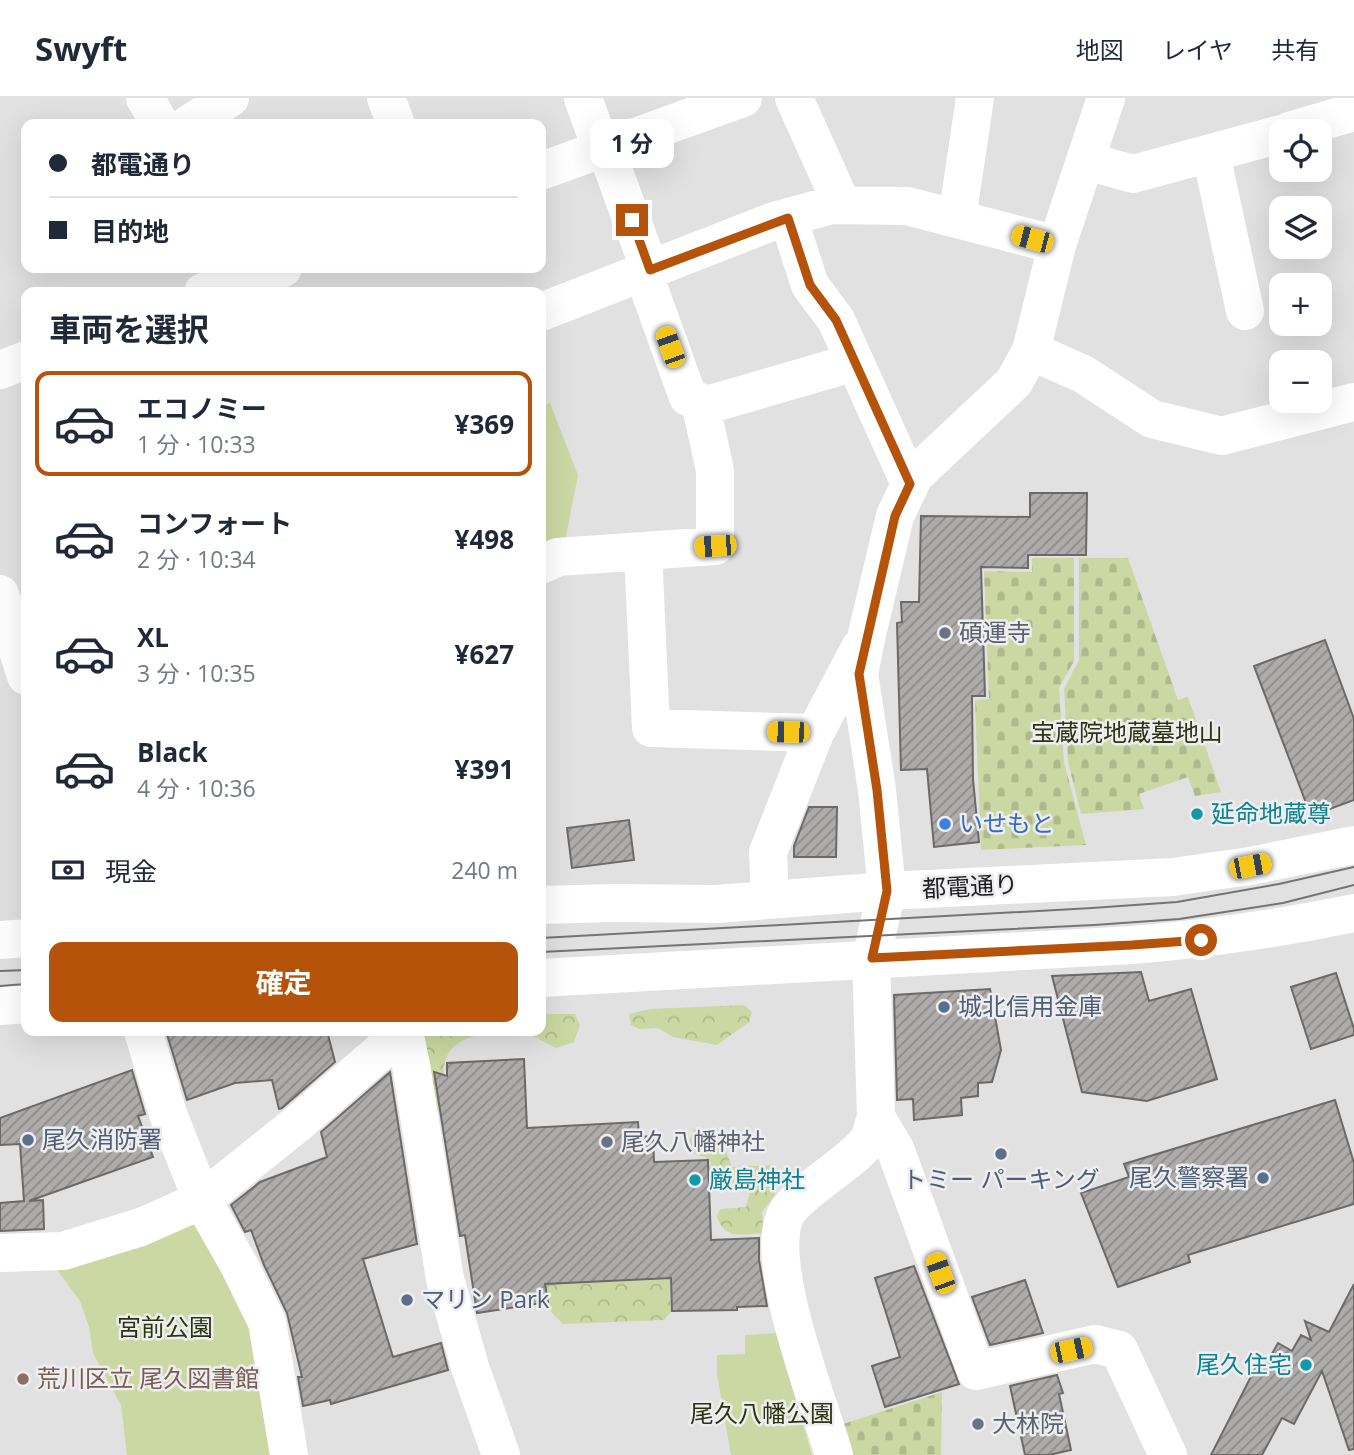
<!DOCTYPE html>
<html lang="ja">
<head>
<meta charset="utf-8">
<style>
	:root { --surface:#fff; --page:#f2f2f3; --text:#1f2937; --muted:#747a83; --line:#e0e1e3; --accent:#b45309 }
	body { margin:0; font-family:"Open Sans","Noto Sans JP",sans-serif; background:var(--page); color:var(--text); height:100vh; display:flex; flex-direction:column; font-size:26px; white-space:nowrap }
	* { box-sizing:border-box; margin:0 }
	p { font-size:23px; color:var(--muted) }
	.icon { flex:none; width:38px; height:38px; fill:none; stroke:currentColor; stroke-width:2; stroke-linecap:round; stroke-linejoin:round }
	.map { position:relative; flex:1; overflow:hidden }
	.details { position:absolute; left:21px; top:189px; width:525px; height:749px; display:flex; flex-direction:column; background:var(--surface); border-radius:14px; box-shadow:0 7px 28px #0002 }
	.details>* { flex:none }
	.hud { position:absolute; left:21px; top:21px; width:525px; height:154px; border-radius:14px; box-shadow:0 7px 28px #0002; display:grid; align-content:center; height:154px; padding:0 28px; background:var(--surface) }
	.fabs { position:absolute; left:1269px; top:21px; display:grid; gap:14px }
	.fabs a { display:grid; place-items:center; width:63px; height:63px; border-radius:14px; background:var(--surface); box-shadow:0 7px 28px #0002; font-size:35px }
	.end { position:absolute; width:32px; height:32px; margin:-16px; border:9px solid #b45309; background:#fff; box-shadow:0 0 0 4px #fff }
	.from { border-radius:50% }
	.bubble { position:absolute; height:49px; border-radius:14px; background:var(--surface); box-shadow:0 7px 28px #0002; font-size:23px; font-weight:700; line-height:49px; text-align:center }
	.car { position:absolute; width:21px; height:42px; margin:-21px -10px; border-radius:9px; box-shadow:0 0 5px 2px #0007; background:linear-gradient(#f5c518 24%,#345 0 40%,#f5c518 0 76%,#345 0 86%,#f5c518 0) }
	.hud b { display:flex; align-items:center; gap:24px; height:66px; font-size:26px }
	.hud b+b { border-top:2px solid var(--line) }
	.hud i { width:18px; height:18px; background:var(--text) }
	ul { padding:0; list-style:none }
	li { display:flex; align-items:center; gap:21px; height:105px; margin:0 14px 10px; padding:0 14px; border:4px solid transparent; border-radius:14px }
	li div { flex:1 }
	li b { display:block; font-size:26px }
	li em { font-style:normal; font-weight:700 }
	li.current { border-color:var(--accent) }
	li>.icon { width:63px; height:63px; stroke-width:1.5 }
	h2 { padding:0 28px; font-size:32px; line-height:84px }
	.pay { display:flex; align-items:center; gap:18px; height:77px; padding:0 28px; font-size:26px }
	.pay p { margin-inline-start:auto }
	.button { display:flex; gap:14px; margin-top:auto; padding:14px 28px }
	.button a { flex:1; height:80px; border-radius:14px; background:var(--accent); color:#fff; font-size:28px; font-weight:700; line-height:80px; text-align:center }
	header { display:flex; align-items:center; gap:42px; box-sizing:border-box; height:98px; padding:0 35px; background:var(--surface); border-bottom:2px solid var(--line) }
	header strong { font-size:33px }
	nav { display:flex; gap:38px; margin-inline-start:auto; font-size:24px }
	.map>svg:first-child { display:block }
</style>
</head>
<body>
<header>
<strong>Swyft</strong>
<nav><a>地図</a><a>レイヤ</a><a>共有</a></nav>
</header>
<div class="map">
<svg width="1354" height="1357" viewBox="0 0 1354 1357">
	<defs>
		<pattern id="forest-crowns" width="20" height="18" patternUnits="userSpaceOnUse" patternTransform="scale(1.75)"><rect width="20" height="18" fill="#ccd8a3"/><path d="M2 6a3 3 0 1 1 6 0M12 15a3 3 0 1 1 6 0" fill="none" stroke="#afb98c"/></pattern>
		<pattern id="cemetery-stones" width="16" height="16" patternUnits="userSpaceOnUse" patternTransform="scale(1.75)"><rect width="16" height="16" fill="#ccd8a3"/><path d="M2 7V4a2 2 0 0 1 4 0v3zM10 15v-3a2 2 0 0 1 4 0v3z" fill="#afb98c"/></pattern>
		<pattern id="building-hatch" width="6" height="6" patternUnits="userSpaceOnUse" patternTransform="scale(1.75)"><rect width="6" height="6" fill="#adacaa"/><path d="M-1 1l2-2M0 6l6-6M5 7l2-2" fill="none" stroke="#8c8b8a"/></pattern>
	</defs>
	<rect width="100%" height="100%" fill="#e1e1e2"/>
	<path fill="url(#forest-crowns)" d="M744,907L752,914L749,924L717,947L673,939L658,930L639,931L631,927L629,916L650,911Z
		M541,916H575L580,927L574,944L556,950L523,933H541Z
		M416,933H516C489,935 448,935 444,969C443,983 445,999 445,1013L435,1016Z
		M694,1031L714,1033L724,1048L732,1069L774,1067L775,1097L762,1114L764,1135C742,1136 726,1143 717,1119L720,1111L746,1109L750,1093L741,1085L716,1086L712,1077L711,1064L705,1059L694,1056L688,1046Z
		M639,1104L673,1184H670L671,1214L664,1222L563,1226L549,1212L538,1130L579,1119L582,1185L642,1182Z"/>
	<path fill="url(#cemetery-stones)" d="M1032,460H1074V563L1059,590L1064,664L1086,747L981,752L975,602L989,601L984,473L1032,474Z
		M1079,460H1128L1178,602L1188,599L1221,694L1195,698L1188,679L1139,696L1144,711L1081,716L1068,664L1064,591L1079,562Z
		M942,1294L941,1357H849L840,1327Z"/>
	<path fill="#ccd8a3" d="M550,305L578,377L566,439L541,449V308Z
		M196,1124L249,1229L274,1357H127L121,1307L93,1255L89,1229L80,1203L55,1169Z
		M776,1235L812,1357H731L717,1276V1257L745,1256V1237Z"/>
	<path fill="url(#building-hatch)" stroke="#6b6a69" stroke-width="2" d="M1030,395H1087L1086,457H1028V470L981,469L985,598H972L973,681L979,744L934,749L927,671L901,672L897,525L902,524L901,504H919L921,418L1030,419Z
		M1325,542L1354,621V702L1311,718L1254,568Z
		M809,709H837L836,759H794V748Z
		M629,722L634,762L572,770L567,730Z
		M1141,874L1149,903L1191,891L1217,981L1147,1003L1082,994L1052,878Z
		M1336,875L1354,931V937L1311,951L1291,889Z
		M990,891L1001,952L992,984L978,985V998L961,1000L962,1017L914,1022L913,1001L897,1002L894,897Z
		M166,933H327L335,964L282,1010L279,1011L272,982L235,985L187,1002Z
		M524,961L527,1030L638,1024L639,1039L653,1038L654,1064L708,1062L711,1142L759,1140V1162L767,1208L737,1209V1212L672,1213L671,1180L545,1186L548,1204L477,1215L465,1137L460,1138L434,974L447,978V965Z
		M132,972L145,1016L138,1018L153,1059L29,1103L43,1102L44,1131L0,1133V1105L24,1103L20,1046L0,1047V1020Z
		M390,974L417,1146L363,1161L393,1259L441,1245L448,1272L331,1306L330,1302L303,1308L298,1279H302L287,1215L264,1167L251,1132L245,1134L231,1107L260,1084L327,1059L321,1034Z
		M1335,1002L1354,1065V1106L1188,1157L1190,1164L1118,1189L1081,1095L1129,1079L1124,1066Z
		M914,1168L959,1286L885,1309L872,1268L900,1259L875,1180Z
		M1025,1182L1043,1235L990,1247L972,1199Z
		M1354,1186V1351L1349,1352L1322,1273L1294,1326L1282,1320L1262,1357H1211L1262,1257L1269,1261L1278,1245L1292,1253L1301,1237L1311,1242L1305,1223L1329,1234Z
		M1057,1277L1063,1295L1059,1296L1071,1352L1049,1357H1025L1010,1288Z"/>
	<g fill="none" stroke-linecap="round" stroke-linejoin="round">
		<path stroke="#fff" stroke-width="38" d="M145,0L160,26
			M386,0L396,26
			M583,0L601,50
			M794,0L842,107
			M189,26L230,0
			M1289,33L1354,14
			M605,49L650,172
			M1211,56L1245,213
			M1086,63L1133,76L1281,36
			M541,73L743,0
			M788,119L810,187L836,222L910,386
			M957,121L975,0
			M643,174L688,299L707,307L855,264
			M203,194L242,186L283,170
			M541,214L774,123L832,107L907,108L1057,147
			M1031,253L1083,276L1152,321L1222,338L1354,304
			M0,272L26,262
			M643,453L651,630L815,635
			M541,467L558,459L715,448V372L700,304
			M0,496L26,578
			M770,801L768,754L815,635L860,550
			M143,933L168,1016L202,1102L239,1167L267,1224L289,1357
			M404,933L411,967L445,1181L470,1269L501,1357
			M876,1019L896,1053L976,1273L1095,1246L1119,1252L1168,1357
			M0,1155L63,1153L141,1129L202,1102L297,1026L404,933
			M834,1357C821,1309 756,1150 790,1110C811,1086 847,1068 867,1044C872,1038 873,1026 876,1019L871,860L887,793L877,692L859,576L867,536L895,418L914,378L1014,284L1031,253L1057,147L1106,0"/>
		<path stroke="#fff" stroke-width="38" d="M541,807L613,805L717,806L887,793L1173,779L1250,768L1354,747
			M0,842L26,840
			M541,880L1132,847C1207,841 1280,830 1354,815
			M0,908L26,906"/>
		<path stroke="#747475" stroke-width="2" d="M541,840L1092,810L1177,804L1279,786L1354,769
			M541,854L1094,827L1179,821L1283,805L1354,787
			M0,873L26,872
			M0,888L26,886"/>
	</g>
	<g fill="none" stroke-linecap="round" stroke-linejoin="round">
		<path stroke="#b45309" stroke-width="9" d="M632,122L650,172L788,120L810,187L836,222L910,386L895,418L859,576L877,692L887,793L872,860L1132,847L1201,842"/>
	</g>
	<g fill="#6b7280" stroke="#eeeef0" stroke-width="2.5">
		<circle cx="945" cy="535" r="7"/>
		<circle cx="607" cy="1044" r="7"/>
		<circle cx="978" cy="1326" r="7"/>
	</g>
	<g fill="#0f9aa8" stroke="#eeeef0" stroke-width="2.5">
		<circle cx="1197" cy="716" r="7"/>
		<circle cx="695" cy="1082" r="7"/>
		<circle cx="1306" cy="1267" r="7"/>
	</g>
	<circle fill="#3f7fe0" stroke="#eeeef0" stroke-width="2.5" cx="945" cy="726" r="7"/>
	<g fill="#5c6f8a" stroke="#eeeef0" stroke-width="2.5">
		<circle cx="944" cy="909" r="7"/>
		<circle cx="28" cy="1042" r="7"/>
		<circle cx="1001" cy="1056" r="7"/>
		<circle cx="1263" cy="1080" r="7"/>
		<circle cx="407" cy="1202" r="7"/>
	</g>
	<circle fill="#8d6e63" stroke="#eeeef0" stroke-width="2.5" cx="23" cy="1281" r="7"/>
	<g text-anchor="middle" stroke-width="5" stroke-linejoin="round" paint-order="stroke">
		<g font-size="24" fill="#5b616d" stroke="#eeeef0" text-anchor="start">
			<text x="959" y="543">碩運寺</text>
			<text x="621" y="1052">尾久八幡神社</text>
			<text x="992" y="1334">大林院</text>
		</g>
		<g font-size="24" fill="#2c3310" stroke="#eeeef0">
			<text x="1127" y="643">宝蔵院地蔵墓地山</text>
			<text x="165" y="1238">宮前公園</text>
			<text x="762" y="1324">尾久八幡公園</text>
		</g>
		<g font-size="24" fill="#0d838f" stroke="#eeeef0" text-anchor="start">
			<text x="1211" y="724">延命地蔵尊</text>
			<text x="709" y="1090">厳島神社</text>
			<text x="1292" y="1275" text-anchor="end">尾久住宅</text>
		</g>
		<g font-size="24" fill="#366cbe" stroke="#eeeef0" text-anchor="start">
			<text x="959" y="734">いせもと</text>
		</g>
		<g font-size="24" fill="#1d1d1e" stroke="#eeeef0">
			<text transform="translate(970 789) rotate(-3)" y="8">都電通り</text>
		</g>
		<g font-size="24" fill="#4e5e75" stroke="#eeeef0" text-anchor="start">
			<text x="958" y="917">城北信用金庫</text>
			<text x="42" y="1050">尾久消防署</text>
			<text x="1249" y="1088" text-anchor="end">尾久警察署</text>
			<text x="1001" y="1090" text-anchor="middle">トミー パーキング</text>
			<text x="421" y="1210">マリン Park</text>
		</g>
		<g font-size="24" fill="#785e54" stroke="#eeeef0" text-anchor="start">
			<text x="37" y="1289">荒川区立 尾久図書館</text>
		</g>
	</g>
</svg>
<div class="fabs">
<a><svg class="icon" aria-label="locate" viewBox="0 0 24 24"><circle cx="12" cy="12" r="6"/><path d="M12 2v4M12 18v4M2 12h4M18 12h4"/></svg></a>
<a><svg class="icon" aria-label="layers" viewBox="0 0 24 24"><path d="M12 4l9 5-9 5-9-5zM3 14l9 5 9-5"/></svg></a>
<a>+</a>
<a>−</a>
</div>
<i class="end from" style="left:1201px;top:842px"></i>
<i class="end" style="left:632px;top:122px"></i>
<div class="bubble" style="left:590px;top:21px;width:84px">1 分</div>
<i class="car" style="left:1032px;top:141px;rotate:285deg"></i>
<i class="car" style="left:670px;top:249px;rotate:340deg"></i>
<i class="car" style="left:715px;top:448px;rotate:266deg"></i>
<i class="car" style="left:788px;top:634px;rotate:271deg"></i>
<i class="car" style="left:1250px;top:768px;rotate:79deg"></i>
<i class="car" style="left:940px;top:1175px;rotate:340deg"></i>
<i class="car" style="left:1071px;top:1252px;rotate:78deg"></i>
<div class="hud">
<b><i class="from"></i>都電通り</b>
<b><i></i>目的地</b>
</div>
<section class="details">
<h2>車両を選択</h2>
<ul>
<li class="current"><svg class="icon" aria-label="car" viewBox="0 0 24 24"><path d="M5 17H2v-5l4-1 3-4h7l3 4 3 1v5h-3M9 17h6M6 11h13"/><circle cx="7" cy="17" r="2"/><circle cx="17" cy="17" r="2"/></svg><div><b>エコノミー</b><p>1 分 · 10:33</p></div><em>¥369</em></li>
<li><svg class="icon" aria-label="car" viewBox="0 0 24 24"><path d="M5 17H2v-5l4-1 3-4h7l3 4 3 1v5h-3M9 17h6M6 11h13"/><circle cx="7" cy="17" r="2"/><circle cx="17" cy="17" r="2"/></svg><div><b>コンフォート</b><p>2 分 · 10:34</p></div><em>¥498</em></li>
<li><svg class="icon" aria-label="car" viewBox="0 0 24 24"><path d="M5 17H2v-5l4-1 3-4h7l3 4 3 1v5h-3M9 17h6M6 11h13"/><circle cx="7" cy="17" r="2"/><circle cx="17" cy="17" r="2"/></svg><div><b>XL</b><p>3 分 · 10:35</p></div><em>¥627</em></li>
<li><svg class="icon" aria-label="car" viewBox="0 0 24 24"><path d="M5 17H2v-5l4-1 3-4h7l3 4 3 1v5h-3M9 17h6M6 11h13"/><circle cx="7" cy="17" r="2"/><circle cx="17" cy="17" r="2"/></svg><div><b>Black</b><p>4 分 · 10:36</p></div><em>¥391</em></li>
</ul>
<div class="pay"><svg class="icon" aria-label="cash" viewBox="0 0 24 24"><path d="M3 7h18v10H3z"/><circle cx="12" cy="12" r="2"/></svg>現金<p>240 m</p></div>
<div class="button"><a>確定</a></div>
</section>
</div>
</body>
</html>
